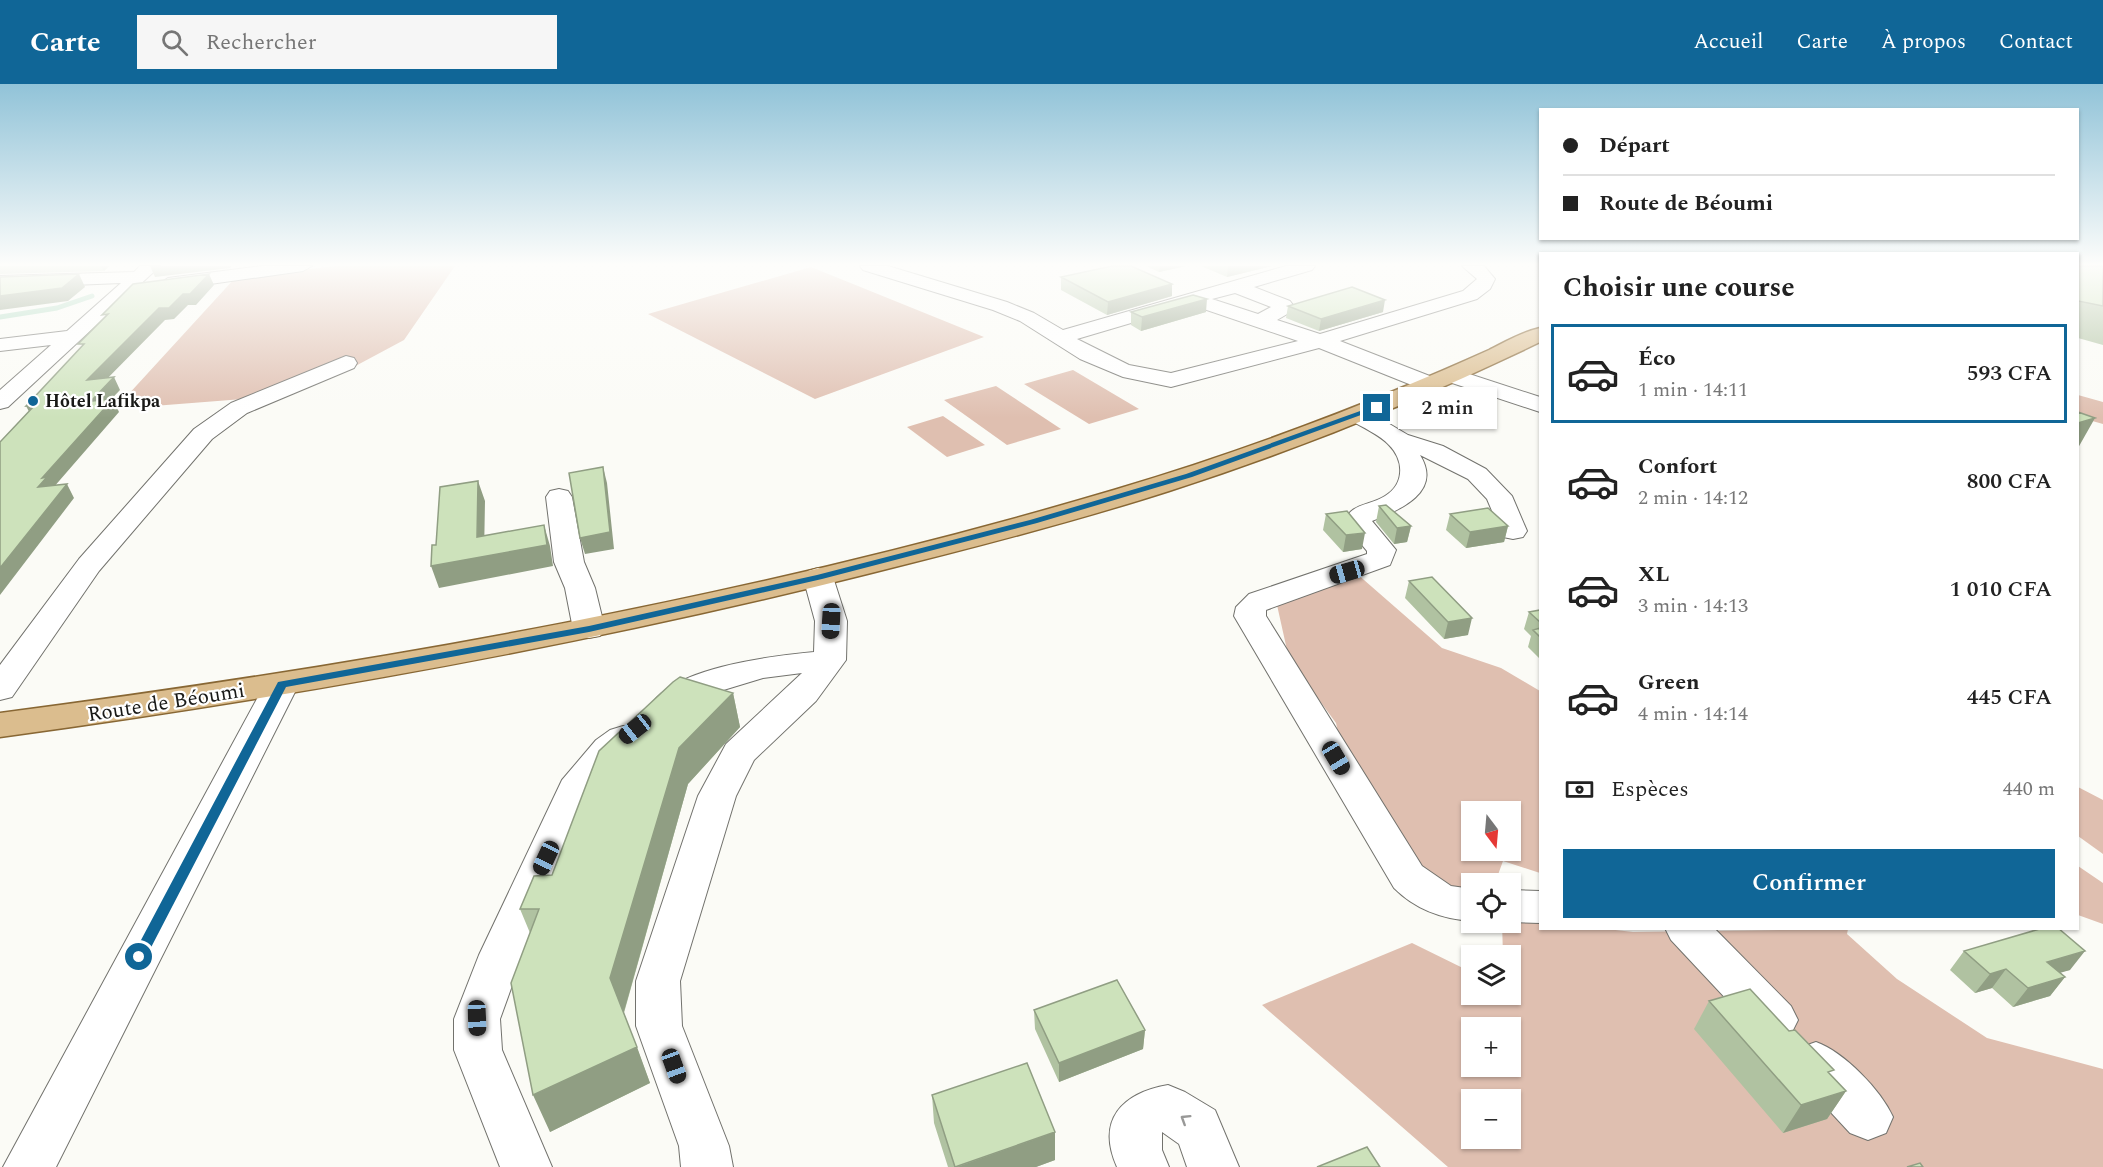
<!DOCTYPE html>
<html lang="fr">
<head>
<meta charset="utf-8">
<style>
	:root { --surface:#fff; --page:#f6f6f6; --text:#222; --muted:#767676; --line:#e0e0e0; --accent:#106697 }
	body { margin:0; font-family:Spectral,serif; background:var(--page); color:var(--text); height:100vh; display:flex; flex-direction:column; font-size:22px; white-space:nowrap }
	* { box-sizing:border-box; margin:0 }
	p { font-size:20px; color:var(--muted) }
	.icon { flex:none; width:33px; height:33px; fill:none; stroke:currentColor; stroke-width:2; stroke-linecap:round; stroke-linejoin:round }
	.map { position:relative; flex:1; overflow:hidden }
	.sheet { position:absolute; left:1539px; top:168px; width:540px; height:678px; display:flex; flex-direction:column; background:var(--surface); border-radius:0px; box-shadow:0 2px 4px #0004 }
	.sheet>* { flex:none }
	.guide { position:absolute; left:1539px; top:24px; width:540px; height:132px; border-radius:0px; box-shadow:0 2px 4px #0004; display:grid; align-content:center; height:132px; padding:0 24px; background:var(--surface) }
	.needle { width:39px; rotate:164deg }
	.fabs { position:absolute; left:1461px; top:717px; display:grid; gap:12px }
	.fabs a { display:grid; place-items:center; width:60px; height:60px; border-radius:0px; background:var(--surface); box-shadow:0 2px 4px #0004; font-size:30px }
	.end { position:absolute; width:27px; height:27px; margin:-14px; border:8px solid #106697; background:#fff; box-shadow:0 0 0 3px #fff }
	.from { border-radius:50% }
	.bubble { position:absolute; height:42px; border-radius:0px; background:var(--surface); box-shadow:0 2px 4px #0004; font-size:20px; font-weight:600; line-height:42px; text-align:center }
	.car { position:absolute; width:18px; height:36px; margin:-18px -9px; border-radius:8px; box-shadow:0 0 4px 2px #0007; background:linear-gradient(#222 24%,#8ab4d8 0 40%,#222 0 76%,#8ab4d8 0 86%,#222 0) }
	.guide b { display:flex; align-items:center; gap:21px; height:57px; font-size:22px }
	.guide b+b { border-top:2px solid var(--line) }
	.guide i { width:15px; height:15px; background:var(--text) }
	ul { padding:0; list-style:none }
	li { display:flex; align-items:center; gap:18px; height:99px; margin:0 12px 9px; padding:0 12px; border:3px solid transparent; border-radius:0px }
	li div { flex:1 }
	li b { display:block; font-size:22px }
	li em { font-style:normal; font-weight:600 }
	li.selected { border-color:var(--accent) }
	li>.icon { width:54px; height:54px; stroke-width:1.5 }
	h2 { padding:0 24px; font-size:27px; line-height:72px }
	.pay { display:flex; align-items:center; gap:15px; height:66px; padding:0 24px; font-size:22px }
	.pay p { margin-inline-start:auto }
	.action { display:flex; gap:12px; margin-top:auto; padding:12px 24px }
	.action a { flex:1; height:69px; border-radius:0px; background:var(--accent); color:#fff; font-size:24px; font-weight:600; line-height:69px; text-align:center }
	header { display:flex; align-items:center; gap:36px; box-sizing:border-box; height:84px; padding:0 30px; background:var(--accent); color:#fff }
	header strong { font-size:28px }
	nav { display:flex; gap:33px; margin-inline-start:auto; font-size:21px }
	.search { width:420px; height:54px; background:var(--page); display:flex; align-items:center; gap:15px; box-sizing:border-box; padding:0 21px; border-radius:0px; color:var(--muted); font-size:22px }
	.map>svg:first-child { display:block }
</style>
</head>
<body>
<header>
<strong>Carte</strong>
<div class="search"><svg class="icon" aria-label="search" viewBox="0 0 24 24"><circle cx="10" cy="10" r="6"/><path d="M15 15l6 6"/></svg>Rechercher</div>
<nav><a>Accueil</a><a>Carte</a><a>À propos</a><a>Contact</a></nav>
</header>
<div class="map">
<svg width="2103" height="1083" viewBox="0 0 2103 1083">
	<rect width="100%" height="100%" fill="#fbfbf6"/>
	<path fill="#dfbfb0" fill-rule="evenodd" d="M335,182H455L404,256L348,286L270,313L115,325L235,194Z
		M811,183L984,253L815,315L648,230Z
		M1073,286L1139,325L1089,340L1024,300Z
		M996,302L1061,345L1007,361L944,316Z
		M2078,311L2103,318V340L2078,333Z
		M943,332L985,361L947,373L907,343Z
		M1356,489L1442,564L1501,584L1540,607V789L1503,777L1495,799L1472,800L1471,813L1415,783L1352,712L1336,639L1289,575L1277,521ZM1472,728H1510V766H1472Z
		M2078,703L2103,716V770L2078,752Z
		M2078,782L2103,799V840L2078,831Z
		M1502,839H1540V844H1598L1633,848L1848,845L1847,850L1897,895L1987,954L2103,985V1083H1448L1262,921L1412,859L1471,888L1472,910H1510V872L1503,871ZM1472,944H1510V982H1472ZM1472,1016H1510V1054H1472Z"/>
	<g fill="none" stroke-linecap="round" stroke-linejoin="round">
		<path stroke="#b0dac1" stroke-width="5" d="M0,233L57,224L92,212"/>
		<defs>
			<path id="minor" d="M140,182H160L8,323L0,325V306L51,261L0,267V255L67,247L121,199L0,204V192L134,188Z
				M262,182H312L303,187L168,206L159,200L168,194Z
				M860,182H888L1007,218L1034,229L1063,246L1286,182H1315L1312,186L1254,203L1290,217L1293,221L1289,229L1277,236L1320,250L1463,207L1477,195L1462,182H1484L1495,195L1490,205L1477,215L1340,257L1440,296L1443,301L1440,306H1424L1319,264L1171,303L1123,293L1080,275L1020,237L993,226L863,186ZM1235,209L1271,223L1258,230L1212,215ZM1192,221L1298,257L1171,289L1129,281L1077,255Z
				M346,272L354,274L357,279L354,284L247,329L212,355L99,487L12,613L0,616V581L79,475L194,345L231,319Z
				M1454,285L1540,313V328L1446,297L1443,292L1446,287Z
				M1358,324L1366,326L1408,351L1443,362L1486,385L1512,412L1527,447L1523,453L1513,455L1503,453L1487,415L1468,395L1420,371C1443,408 1400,426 1372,437L1396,466L1390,481L1266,526V532L1422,782L1451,802L1472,805V837C1442,835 1415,825 1394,804L1234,532L1236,523L1249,510L1367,470V467L1344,439C1350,419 1369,422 1385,412C1404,401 1405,377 1389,361C1380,351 1362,343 1350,336L1346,331L1350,326Z
				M559,405L568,407L572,413L584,478L595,504L605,545L600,552L589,554L578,552L573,545L565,504L554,478L546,413L550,407Z
				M818,484L828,487L833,493L847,537L846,576L816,617L754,676L736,712L680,897L682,942L729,1062L733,1083H681L679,1062L636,942V897L698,712L726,660L802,589L763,594L707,611L680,629L668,632L656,629L651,621C675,583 772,572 814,568L815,537L803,493L808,487Z
				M282,589L294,593L299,600L56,1083H3L265,600L270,593Z
				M623,642L636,646L641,654L597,702L523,871L500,935L502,966L552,1083H500L454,966V935L479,871L562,696L596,656L610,646Z
				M1510,806L1540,807V839L1510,838Z
				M1665,844H1714L1791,922L1798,936L1791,950L1775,956L1759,950L1671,856Z
				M1816,958C1844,968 1881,1006 1893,1033L1886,1049L1868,1056L1850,1049L1799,994L1792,979L1799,964Z
				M1168,1001L1185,1008L1215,1026L1239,1083H1187L1179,1060L1162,1048V1066L1169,1083H1117C1096,1036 1122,1009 1168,1001Z"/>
			<path id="major" d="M1540,244V258C1420,316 1296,366 1169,407C1069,439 968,465 867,490C581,562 292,613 0,653V629C376,580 750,514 1114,406C1211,377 1307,343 1401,304C1430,292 1460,279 1489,266C1505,258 1522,248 1540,244Z"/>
		</defs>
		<use href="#minor" stroke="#72726d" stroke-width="2"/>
		<use href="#major" stroke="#886734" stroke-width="3"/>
		<use href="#minor" fill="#fff" fill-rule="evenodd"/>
		<use href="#major" fill="#dbbd8e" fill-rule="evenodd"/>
	</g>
	<path fill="#b0c2a1" d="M0,182H109L104,187L0,190Z
		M1146,182H1186L1159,188Z
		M1201,182H1272L1227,193Z
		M2078,182H2103V261L2078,254Z
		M1061,193L1172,212L1107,231L1061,206Z
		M1288,222L1383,228L1319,247L1286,234Z
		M1131,228H1206L1141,247L1131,241Z
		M1379,422L1411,442L1407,458L1394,460L1376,438Z
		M1326,430L1362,465L1343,468L1323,446Z
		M1450,430L1508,442L1504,458L1466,464L1446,446Z
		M1409,497L1468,551L1444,555L1405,514Z
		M1540,526V575L1528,563L1531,552L1524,545L1529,528Z
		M733,609L740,643L688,700L624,929L650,999L550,1048L530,849L520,825Z
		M1964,867L2070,886L2060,888L2065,893L2050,912L2013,923L1992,904L1975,909L1950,886Z
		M1709,917L1789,947L1846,1007L1827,1035L1783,1049L1694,945Z
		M1034,926L1145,946L1143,965L1059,998L1035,945Z
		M932,1011L1055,1076L1036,1083H948L934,1039Z"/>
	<path fill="#909e83" d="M101,182H109L104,187Z
		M150,182H232L230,184L155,193Z
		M1160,182H1186L1159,188Z
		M1228,182H1272L1227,193Z
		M79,190L85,203L68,217L0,226V212Z
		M209,190L214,201L196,221H188L174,235L165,236L94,308L87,296L159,224L183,210Z
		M1172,200V212L1107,231L1108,218Z
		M1207,215L1206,228L1141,247L1142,233Z
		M1385,216L1383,228L1319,247L1321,235Z
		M114,293L120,306L97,330L91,317Z
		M113,315L119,328L53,404L38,403L42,394Z
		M35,321L33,335L26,322Z
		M2095,334L2078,364V339Z
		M603,383L607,399L614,465L585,470L580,454Z
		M478,397L485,417L484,472L544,441L550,462L553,482L439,504L431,482L477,453Z
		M67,400L74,414L0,511V484Z
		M1411,442L1407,458L1394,460L1397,444Z
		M1508,442L1504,458L1466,464L1470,448Z
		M1365,449L1362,465L1343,468L1346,451Z
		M1472,534L1468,551L1444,555L1448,538Z
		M733,609L740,643L688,700L623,931L610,894L679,664Z
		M2085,867L2070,886L2032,897L2047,878Z
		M2006,885L1992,904L1975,909L1990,890Z
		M2065,893L2050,912L2013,923L2028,904Z
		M1145,946L1143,965L1059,998V979Z
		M637,963L650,999L550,1048L533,1011Z
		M1846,1007L1827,1035L1783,1049L1801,1021Z
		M1055,1048V1076L1036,1083H957Z"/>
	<path fill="#cde2bb" stroke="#909e83" stroke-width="1.5" d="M1112,182H1131L1172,200L1108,218L1061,193Z
		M2078,182H2103V222L2078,217Z
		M79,190L62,204L0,212V193Z
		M209,190L190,210H183L169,224H159L87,296L114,293L91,317L113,315L42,394L47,393L38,403L67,400L0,484V358L35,321L26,322L84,260H78L108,230L102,231L133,200Z
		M1352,203L1385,216L1321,235L1288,222Z
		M1193,211L1207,215L1142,233L1131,228Z
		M2078,328L2095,334L2078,339Z
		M603,383L610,448L580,454L569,389Z
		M478,397L477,453L544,441L547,461L431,482L432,461H436L440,403Z
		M1386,421L1411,442L1397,444L1379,422Z
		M1488,424L1508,442L1470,448L1450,430Z
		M1347,427L1365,449L1346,451L1326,430Z
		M1432,493L1472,534L1448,538L1409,497Z
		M1540,526V538L1529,528Z
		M1540,544V553L1533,546Z
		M680,593L733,609L679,664L610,894L637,963L533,1011L511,899L539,825H520L534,792L552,791L599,667L673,598Z
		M2043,844H2058L2085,867L2047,878L2065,893L2028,904L2006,885L1990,890L1964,867Z
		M1117,896L1145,946L1059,979L1034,926Z
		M1750,905L1789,947L1795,946L1834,986L1828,988L1846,1007L1801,1021L1709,917Z
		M1027,979L1055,1048L955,1083L932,1011Z
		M1367,1063L1380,1083H1317Z
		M1920,1079L1923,1083H1907Z"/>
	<defs><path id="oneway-chevron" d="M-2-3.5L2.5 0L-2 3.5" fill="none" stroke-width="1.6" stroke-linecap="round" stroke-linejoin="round" transform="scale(1.5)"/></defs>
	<use stroke="#989897" href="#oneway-chevron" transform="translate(1185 1035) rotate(-148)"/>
	<linearGradient id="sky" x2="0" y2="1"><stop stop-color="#91c3d8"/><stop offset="0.54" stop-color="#fdfdfb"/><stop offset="1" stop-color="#fdfdfb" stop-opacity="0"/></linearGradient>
	<rect width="2103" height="334" fill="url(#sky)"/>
	<path fill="#106697" d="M1374,322L1380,324L1192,393L1037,439L822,495L589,548L286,603L144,877L139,879L132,873L278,598L589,542L817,491L1030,436L1186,390Z"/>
	<circle fill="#106697" stroke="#fff" stroke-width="2" cx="33" cy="317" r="6"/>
	<g text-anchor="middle" stroke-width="4.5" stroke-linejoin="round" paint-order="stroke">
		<g font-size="18" font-weight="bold" fill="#191917" stroke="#fff" text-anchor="start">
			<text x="45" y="323">Hôtel Lafikpa</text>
		</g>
		<g font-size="21" fill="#191917" stroke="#fff">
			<text transform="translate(166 618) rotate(-9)" y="7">Route de Béoumi</text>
		</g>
	</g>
</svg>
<div class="fabs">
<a><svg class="needle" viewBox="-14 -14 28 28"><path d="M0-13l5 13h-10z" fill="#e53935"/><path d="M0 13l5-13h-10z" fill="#767676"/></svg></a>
<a><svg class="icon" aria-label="locate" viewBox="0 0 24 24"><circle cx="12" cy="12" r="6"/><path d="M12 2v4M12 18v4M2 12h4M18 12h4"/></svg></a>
<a><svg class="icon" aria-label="layers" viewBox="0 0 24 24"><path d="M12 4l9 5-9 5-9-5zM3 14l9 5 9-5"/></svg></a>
<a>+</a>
<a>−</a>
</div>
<i class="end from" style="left:139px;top:873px"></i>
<i class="end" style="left:1377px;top:324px"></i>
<div class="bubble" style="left:1398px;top:303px;width:99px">2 min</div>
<i class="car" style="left:1347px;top:488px;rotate:254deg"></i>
<i class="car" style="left:831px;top:537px;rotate:183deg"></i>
<i class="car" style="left:635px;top:645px;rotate:232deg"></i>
<i class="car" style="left:1336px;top:674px;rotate:149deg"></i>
<i class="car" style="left:546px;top:774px;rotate:205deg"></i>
<i class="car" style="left:477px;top:934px;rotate:178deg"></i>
<i class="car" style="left:674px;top:982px;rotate:160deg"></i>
<div class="guide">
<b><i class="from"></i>Départ</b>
<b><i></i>Route de Béoumi</b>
</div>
<section class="sheet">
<h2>Choisir une course</h2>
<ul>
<li class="selected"><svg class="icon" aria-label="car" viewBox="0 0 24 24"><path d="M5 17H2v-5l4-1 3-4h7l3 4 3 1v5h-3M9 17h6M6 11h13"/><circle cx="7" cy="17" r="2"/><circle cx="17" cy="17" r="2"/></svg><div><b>Éco</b><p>1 min · 14:11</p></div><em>593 CFA</em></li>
<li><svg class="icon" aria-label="car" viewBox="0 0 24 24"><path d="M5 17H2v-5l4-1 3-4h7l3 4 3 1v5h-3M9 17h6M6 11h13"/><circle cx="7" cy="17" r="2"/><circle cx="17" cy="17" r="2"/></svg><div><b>Confort</b><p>2 min · 14:12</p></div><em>800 CFA</em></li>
<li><svg class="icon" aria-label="car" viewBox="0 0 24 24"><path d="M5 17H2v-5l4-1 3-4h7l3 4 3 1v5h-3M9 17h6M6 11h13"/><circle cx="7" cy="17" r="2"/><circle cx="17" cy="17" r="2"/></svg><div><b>XL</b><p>3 min · 14:13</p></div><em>1 010 CFA</em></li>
<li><svg class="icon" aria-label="car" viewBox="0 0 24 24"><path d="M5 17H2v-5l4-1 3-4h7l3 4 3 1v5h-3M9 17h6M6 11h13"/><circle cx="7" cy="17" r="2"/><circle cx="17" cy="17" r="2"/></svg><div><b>Green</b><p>4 min · 14:14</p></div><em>445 CFA</em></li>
</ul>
<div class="pay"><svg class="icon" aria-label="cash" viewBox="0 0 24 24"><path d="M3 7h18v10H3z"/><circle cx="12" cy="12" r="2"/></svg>Espèces<p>440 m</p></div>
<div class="action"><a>Confirmer</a></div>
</section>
</div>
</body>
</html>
